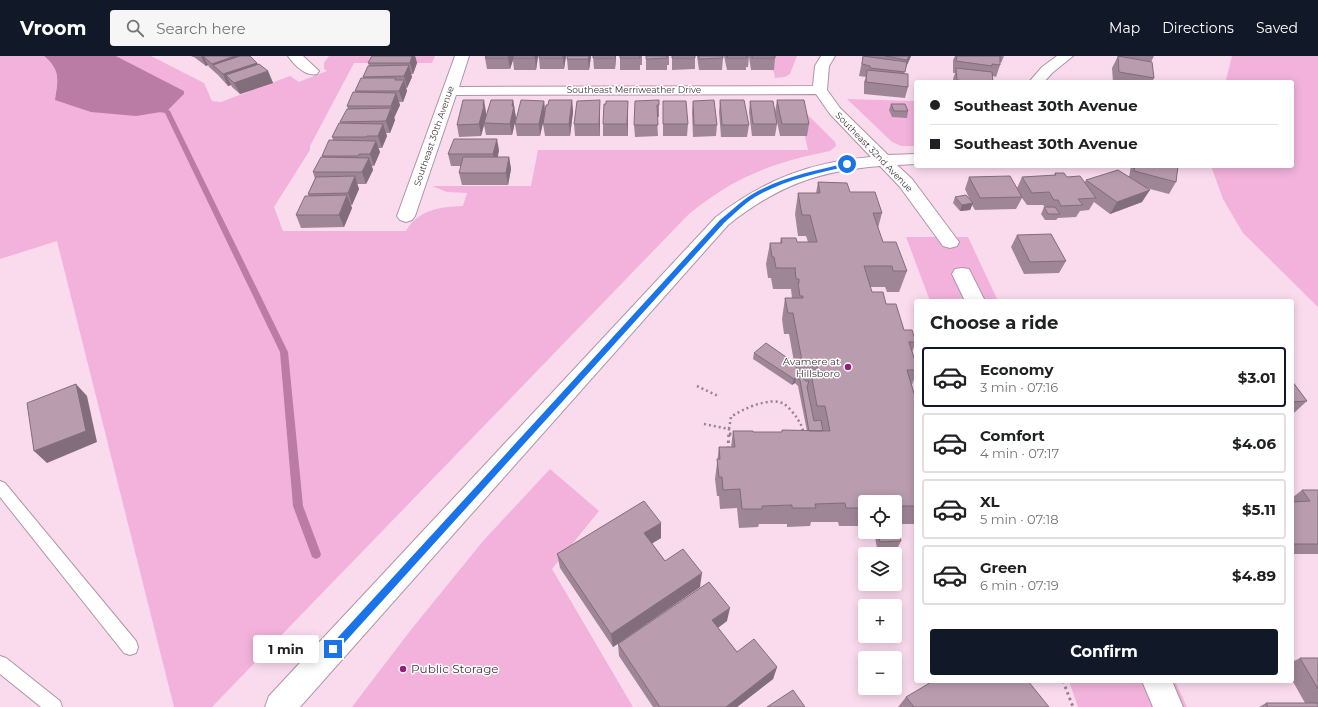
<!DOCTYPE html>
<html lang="en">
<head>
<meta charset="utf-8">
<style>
	:root { --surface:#fff; --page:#f6f6f6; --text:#202124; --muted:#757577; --line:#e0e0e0; --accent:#111827 }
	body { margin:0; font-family:Montserrat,sans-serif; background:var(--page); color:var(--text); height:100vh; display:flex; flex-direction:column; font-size:15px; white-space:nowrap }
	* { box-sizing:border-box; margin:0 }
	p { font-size:13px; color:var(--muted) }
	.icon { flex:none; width:22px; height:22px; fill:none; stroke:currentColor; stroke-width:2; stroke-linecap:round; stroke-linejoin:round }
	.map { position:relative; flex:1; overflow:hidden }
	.sheet { position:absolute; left:914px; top:243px; width:380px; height:384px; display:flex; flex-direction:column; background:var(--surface); border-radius:4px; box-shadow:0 2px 10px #0003 }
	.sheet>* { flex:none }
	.hud { position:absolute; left:914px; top:24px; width:380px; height:88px; border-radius:4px; box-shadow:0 2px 10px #0003; display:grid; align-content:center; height:88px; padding:0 16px; background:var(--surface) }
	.fabs { position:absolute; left:858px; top:439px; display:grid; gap:8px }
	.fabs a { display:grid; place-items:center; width:44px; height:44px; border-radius:4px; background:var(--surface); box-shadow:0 2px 10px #0003; font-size:20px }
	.end { position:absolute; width:18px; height:18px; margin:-9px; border:5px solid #1a73e8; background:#fff; box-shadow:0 0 0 2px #fff }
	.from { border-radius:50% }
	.bubble { position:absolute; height:28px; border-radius:4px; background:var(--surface); box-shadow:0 2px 10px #0003; font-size:13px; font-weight:700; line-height:28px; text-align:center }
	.hud b { display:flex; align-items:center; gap:14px; height:38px; font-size:15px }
	.hud b+b { border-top:1px solid var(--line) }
	.hud i { width:10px; height:10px; background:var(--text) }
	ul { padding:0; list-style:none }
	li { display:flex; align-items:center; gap:12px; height:60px; margin:0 8px 6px; padding:0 8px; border:2px solid var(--line); border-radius:4px }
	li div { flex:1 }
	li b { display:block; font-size:15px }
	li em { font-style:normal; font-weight:700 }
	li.selected { border-color:var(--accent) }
	li>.icon { width:36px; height:36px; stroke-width:1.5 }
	h2 { padding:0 16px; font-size:18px; line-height:48px }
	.action { display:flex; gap:8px; margin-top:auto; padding:8px 16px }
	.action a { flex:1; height:46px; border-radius:4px; background:var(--accent); color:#fff; font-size:16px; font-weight:700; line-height:46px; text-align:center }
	header { display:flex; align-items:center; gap:24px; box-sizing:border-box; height:56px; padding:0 20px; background:var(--accent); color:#fff }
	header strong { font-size:19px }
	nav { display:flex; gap:22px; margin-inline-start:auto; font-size:14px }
	.search { width:280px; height:36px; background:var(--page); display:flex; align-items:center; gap:10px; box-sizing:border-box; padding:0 14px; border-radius:4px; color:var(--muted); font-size:15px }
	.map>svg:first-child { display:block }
</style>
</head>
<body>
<header>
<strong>Vroom</strong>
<div class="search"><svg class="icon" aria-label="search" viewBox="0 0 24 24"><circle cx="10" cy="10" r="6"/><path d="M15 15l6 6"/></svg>Search here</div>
<nav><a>Map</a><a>Directions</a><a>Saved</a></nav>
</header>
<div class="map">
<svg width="1318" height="651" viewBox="0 0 1318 651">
	<rect width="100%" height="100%" fill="#fadbee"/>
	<path fill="#f2b2db" d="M0,0H44C62,15 57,23 55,44L184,35L116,0H151L204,27L212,45L221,46L290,20L299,26L327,15L324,13V7L329,0H435L432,7H354L310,90V94L274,151L283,175H406C419,153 440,151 463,150L467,137L447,136L432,130H531L538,94H808L798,49L835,86L836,90L830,95C774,106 734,121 689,158L212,651H174L57,185L0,203Z
		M770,0H797L790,18L785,21L775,22Z
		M1232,0H1318V251L1243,177L1223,143L1211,110H1292V26H1224L1226,24Z
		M847,43L915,45L916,90H901L892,86Z
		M906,181H968L998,245H930Z
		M550,413L599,455L552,513L633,651H352L410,575L483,485Z
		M1069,625H1175L1187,651H1078Z"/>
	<path fill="#ba7ba4" d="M44,0H116L184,35V38L167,55L136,60L91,56L55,44C58,24 61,14 44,0Z"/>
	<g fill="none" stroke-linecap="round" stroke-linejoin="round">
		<path fill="#ba7ba4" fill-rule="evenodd" d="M156,52L167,53L170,55L288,296L303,450L321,498L320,501L316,503L312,501L311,498L293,450L280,296L165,57L154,55V53Z"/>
		<defs>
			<path id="service" d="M0,425L5,427L136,585L138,591L136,597L130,599L124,597L0,441Z
				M0,600L6,602L60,645L62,651H41L0,618Z"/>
			<path id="minor" d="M288,0H303L319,15L317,18C306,21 294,9 288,0Z
				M455,0H469L459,31L813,30L815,10L821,0H835L829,10L827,34L840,52L888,99L916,98V108L897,109L912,123L959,186L957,190L950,192L943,190L900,131L880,110C818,115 777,130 728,169L300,651H265L269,640L716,161C764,124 810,106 871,101L830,58L816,38L456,39L415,160L412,164L406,166L400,164L397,160Z
				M1057,0H1073L1052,17L1044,26H1029L1042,11Z
				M962,212L969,213L985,245H965L952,218L955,213Z
				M1142,625H1172L1183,651H1153Z"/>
		</defs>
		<use href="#service" stroke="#b093a6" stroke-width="2"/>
		<use href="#minor" stroke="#b093a6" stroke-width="2"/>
		<path stroke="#97828e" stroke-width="2.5" stroke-dasharray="2 3" stroke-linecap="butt" d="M697,330L718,340
			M704,368L729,373V377
			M729,373L731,361C742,353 771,340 784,348C789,351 794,358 797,362C800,367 803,371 803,377"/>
		<path stroke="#97828e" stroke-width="3" stroke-dasharray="2.5 3.5" stroke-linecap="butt" d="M803,376V378
			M729,378H735
			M728,393L729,376
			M1063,625L1073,651"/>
		<use href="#service" fill="#fff" fill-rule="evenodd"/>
		<use href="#minor" fill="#fff" fill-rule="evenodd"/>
	</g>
	<path fill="#9f8696" d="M191,0H250L258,8L268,15L273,27L240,38L232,31L231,29L228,30L218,19L209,11L208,9L206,10L194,1H193Z
		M372,0H415L417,7L413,18H411L412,21L407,32H406L407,35L403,46H399L400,49L394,62L395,64L390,77H386L387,80L382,92H378L380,96L374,110H372L373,114L366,128H357L359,133L352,149H351L352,152L344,171L301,172L296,159L309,140L308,138L315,123L313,116L322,101V100L333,84L332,81L341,67L340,66L348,53L347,50L363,22V21L369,10L368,7Z
		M538,0L536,14H514L513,4L510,13H487L485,2Z
		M539,0H566L564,13H540L539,2Z
		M591,0L589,14H568L567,3Z
		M593,0H616L615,13H594Z
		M620,0H642V9H640V14H620Z
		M646,0H669V9H667V14H646Z
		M672,0L695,2V13L672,14Z
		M697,0H723V2L722,14H699Z
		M724,0H775V2L774,14H751L749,1L748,11H746V14H727Z
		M863,0H911L905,13L904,18L908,31L905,42L864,38V26L866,21L859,20Z
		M955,0H1004L1001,7L1000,6V9L996,21L993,20V26H953V23L955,17H953V4Z
		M1118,0H1154L1151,6L1154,22L1152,26H1113L1112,12Z
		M513,44L516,62L512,79H486L484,69L481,80L459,81L457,69L486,56V60Z
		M572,44L573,56L570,80H545L543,68L545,59L540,80H517L515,68L544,45L545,56L548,49Z
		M600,44V80H575L574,68Z
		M659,44V61H657L658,80L635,81L634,69Z
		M720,44L749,69L747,81H721L719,56Z
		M777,44L809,68L807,80H780L775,56Z
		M663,45L688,68L687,80H663Z
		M693,45L717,69L716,80L693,81L692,56Z
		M750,45L777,68L775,80H752L749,56Z
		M891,48L908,55L907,62L892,61L889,54Z
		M628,56V80H603V68Z
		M499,94L498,101H509L511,113L508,129H462L459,117L461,110H451L448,98Z
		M1131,110H1178L1176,126L1169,138L1146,132L1142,146L1110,158L1094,146L1089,154L1080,155L1076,161L1058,162L1056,164H1045L1041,158L1044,151H1045L1043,149H1027L1022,142L1016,153L975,154L972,149L970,154L960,155L953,147L955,141L970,144L965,133L969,121L1017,132L1022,121L1054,120L1055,117L1084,127L1086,124L1129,121Z
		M818,126L850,136L882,157L878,172L883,186L907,215L899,236H887L885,231H870L872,236L886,248L904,274L916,286L912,296L916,308V318L912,329L916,344V468H896L901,485L898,491L877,492L874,476H895V446H865V470H839L838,466H811L810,470L787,471V468H759L758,471L739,472L737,452L720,453L719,440H717L715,423L719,391H731L733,375L753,376H782V374L807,375L798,330L795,327L792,329L753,303L754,297L794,306L789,278H784L782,263L785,242H792L791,233H773L771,222H768L766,208L770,187H780L781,182L797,186H808L806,180H798L795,158L798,137H816Z
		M1017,179L1066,205L1059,217L1024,218L1011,191Z
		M1292,325L1307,345L1294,357H1292Z
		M1302,434H1318V498H1292V442Z
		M661,467V482L652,487L665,505L700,531L613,591L560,512L557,498Z
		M727,565L718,572L737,596L777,611L773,623L737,651H653L619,600L618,588Z
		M1300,602H1318V651H1259L1266,647H1305L1292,624V606Z
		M906,641L1049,651H898Z"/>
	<path fill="#826d7a" d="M201,0H203L208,9L206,10Z
		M235,0H244L213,9L218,19L212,8Z
		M412,0H415L417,7L413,18L410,7Z
		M509,0H514L513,2V4L510,13L508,2Z
		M535,0H538L536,14L535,2Z
		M563,0H566L564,13L563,2Z
		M589,0H591L589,14L588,3Z
		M615,0H616L615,13Z
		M909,0H911L904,16L907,4Z
		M257,7L261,17L268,15L273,27L240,38L234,27L226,19L231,29L228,30L223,18Z
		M409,9L412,21L407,32L404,20Z
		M404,24L407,35L403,46L399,35Z
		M396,37L400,49L394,62L391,50Z
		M484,44L486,56V61L484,67V69L481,80L479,68Z
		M513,44L516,62L512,79L510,68L512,50Z
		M572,44L573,56L570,80L569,68Z
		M600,44V80L599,68Z
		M544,45L545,56L540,80L539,68Z
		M628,45V80L627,68Z
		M391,52L395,64L390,77L386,65Z
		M383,68L387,80L382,92L378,80Z
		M497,83L499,94L495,110L493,98Z
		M376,85L380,96L374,110L370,98Z
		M509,101L511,113L508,129L506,117Z
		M369,102L373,114L366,128L362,116Z
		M355,120L359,133L352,149L348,137Z
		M1150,134L1142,146L1110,158L1117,146Z
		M347,139L352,152L344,171L339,159Z
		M973,147L970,154L960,155L962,149Z
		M796,321L795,327L792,329L794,323Z
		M76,328L87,340L97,386L47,407L34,395Z
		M661,467V482L645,492L644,477Z
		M702,517L700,531L613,591L611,578Z
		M730,552L727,565L710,577L712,564Z
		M777,611L773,623L737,651H726Z"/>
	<path fill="#b99cae" stroke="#826d7a" d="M203,0H235L212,8Z
		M240,0H250L257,7L223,18L213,9Z
		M372,0H412L410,7H368Z
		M486,0H509L508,2H485Z
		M513,0H535V2H513Z
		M539,0H563V2H539Z
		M567,0H589L588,3H567Z
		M593,0H615V2H593Z
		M620,0H640V2H620Z
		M646,0H667V2L646,3Z
		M672,0H695V2H672Z
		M699,0H723V2L699,3Z
		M727,0H747V2H727Z
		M752,0H775V2H752Z
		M863,0L907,6L905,16L870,12V10L862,8Z
		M885,0H909L907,4Z
		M957,0H1000V9L992,8V10L956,5Z
		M1118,0L1152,6L1154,22L1119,16Z
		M259,8L268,15L234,27L226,19Z
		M409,9L404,20L363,21L368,10Z
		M956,12L992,16L993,26H972L957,24Z
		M867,14L908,18V31L866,26Z
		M361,22H396L395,24H404L399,35H355Z
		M353,36L396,37L391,50H347Z
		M463,44H484L483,50H484L479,68L457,69Z
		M491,44H513L512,50H514L510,68L484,67Z
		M521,44L544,45L539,68H515Z
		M549,44H572L569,68H543L546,49H548Z
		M600,44L599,68H574L577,45Z
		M659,44V49H657L658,69H634L635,45Z
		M714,44L717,69H694L693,45Z
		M720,44H744L749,69H722Z
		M777,44H804L809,68H782Z
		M606,45H628L627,68H603L604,48H606Z
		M663,45H686L688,68H663Z
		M750,45H773L777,68H753Z
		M891,48H905L908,55H894Z
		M391,52L386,65L340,66L347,53Z
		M339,67L383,68L378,80H367L366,81H332Z
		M454,83H497L493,98H448Z
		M329,84L376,85L370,98H359L358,100H322Z
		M321,101L369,102L362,116H313Z
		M463,101H509L506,117H459Z
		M1135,110H1178L1176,126L1134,115Z
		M1118,114L1150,134L1117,146L1086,124Z
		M1055,117H1064L1067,121L1080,120L1096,142L1078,143L1083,149L1061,150L1058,144H1054L1049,136L1032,137L1022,121L1056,119Z
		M355,120L348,137L308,138L316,121Z
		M1010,120L1022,141L980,142L969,121Z
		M818,126L847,127L850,136H875L882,157H873L883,186H896L907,215H893L892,210H864L872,236H883L886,248H896L904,274H912L916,286H909L916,308V314H907L916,344V450H895V446H865V452H846L845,447L815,448L816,452H792V449L762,450V453H742L740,433L723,434L722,421H719L717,403H720L719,391H735L733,375H753V376H782V374L830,375L825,350H817L811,317L818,316L817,310H810L802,305L793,257H788L785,242H803V240H800L798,227H799V223H796L795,213L796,212H776L774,201H772L770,187H782L781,182H796L797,186H817L810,159H802L798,137H820Z
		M347,139L339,159H296L305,140Z
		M966,139L973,147L962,149L955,141Z
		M1044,151H1055L1060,158H1048Z
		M1051,178L1066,205L1030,206L1017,179Z
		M766,287L796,308L798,319L806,325H809L807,331L814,365L821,364L823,375H809L800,324L796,321L794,323L754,297Z
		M1292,325L1307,345L1292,346Z
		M76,328L86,375L34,395L27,347Z
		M1302,434H1318V488H1292V446L1310,445Z
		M644,445L661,467L644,477L665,505L683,493L702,517L611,578L557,498Z
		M895,463L901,485L880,486L878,476H895Z
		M709,526L730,552L712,564L737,596L754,583L777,611L726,651H660L618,588Z
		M1300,602H1318V633Z
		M933,625H1028L1049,651H914L906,641Z
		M793,634L805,651H767Z
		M1266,647H1318V651H1268Z"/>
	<path fill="#1a73e8" d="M847,107L849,110C817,117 784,124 755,141C744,148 734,158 724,167L336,596L333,597L330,596L329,593L330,590L720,164C730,156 740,146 751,139C781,121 814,115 847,107Z"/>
	<g fill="#961d78" stroke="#fff" stroke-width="1.5">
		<circle cx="848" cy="311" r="4"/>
		<circle cx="403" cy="613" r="4"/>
	</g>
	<g text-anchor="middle" stroke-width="3" stroke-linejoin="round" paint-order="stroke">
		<g font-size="9" fill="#42363d" stroke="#fff">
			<text x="634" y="37">Southeast Merriweather Drive</text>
			<text transform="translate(434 80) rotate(-71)" y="3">Southeast 30th Avenue</text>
			<text transform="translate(874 96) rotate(46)" y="3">Southeast 32nd Avenue</text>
		</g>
		<g font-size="10" fill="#42363d" stroke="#fff" text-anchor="end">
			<text x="840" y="309">Avamere at<tspan x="840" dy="12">Hillsboro</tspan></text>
		</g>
		<g font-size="12" fill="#42363d" stroke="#fff" text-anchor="start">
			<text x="411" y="617">Public Storage</text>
		</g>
	</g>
</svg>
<div class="fabs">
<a><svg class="icon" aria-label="locate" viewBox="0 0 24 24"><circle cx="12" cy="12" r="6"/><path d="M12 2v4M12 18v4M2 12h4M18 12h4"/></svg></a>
<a><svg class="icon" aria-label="layers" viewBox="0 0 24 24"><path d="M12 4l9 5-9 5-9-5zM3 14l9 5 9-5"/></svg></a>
<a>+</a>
<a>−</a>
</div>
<i class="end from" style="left:847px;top:108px"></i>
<i class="end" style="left:333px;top:593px"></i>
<div class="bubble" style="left:253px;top:579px;width:66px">1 min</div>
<div class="hud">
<b><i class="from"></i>Southeast 30th Avenue</b>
<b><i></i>Southeast 30th Avenue</b>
</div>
<section class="sheet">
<h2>Choose a ride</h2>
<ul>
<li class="selected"><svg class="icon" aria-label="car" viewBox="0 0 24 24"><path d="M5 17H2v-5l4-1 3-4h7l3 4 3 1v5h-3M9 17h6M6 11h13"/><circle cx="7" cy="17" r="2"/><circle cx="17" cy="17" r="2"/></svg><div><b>Economy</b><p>3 min · 07:16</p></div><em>$3.01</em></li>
<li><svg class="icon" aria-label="car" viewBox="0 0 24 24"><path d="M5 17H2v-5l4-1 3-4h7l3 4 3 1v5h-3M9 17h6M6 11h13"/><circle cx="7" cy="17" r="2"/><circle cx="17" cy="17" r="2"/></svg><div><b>Comfort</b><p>4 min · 07:17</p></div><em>$4.06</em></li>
<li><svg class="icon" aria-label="car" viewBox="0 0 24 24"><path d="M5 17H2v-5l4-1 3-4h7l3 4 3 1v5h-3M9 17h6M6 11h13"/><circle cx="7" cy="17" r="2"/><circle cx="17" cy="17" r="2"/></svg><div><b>XL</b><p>5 min · 07:18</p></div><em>$5.11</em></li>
<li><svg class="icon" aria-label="car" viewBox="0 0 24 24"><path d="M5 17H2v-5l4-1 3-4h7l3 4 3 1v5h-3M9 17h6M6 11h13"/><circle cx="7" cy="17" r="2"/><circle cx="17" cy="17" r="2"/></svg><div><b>Green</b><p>6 min · 07:19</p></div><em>$4.89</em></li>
</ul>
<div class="action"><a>Confirm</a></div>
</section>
</div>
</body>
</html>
